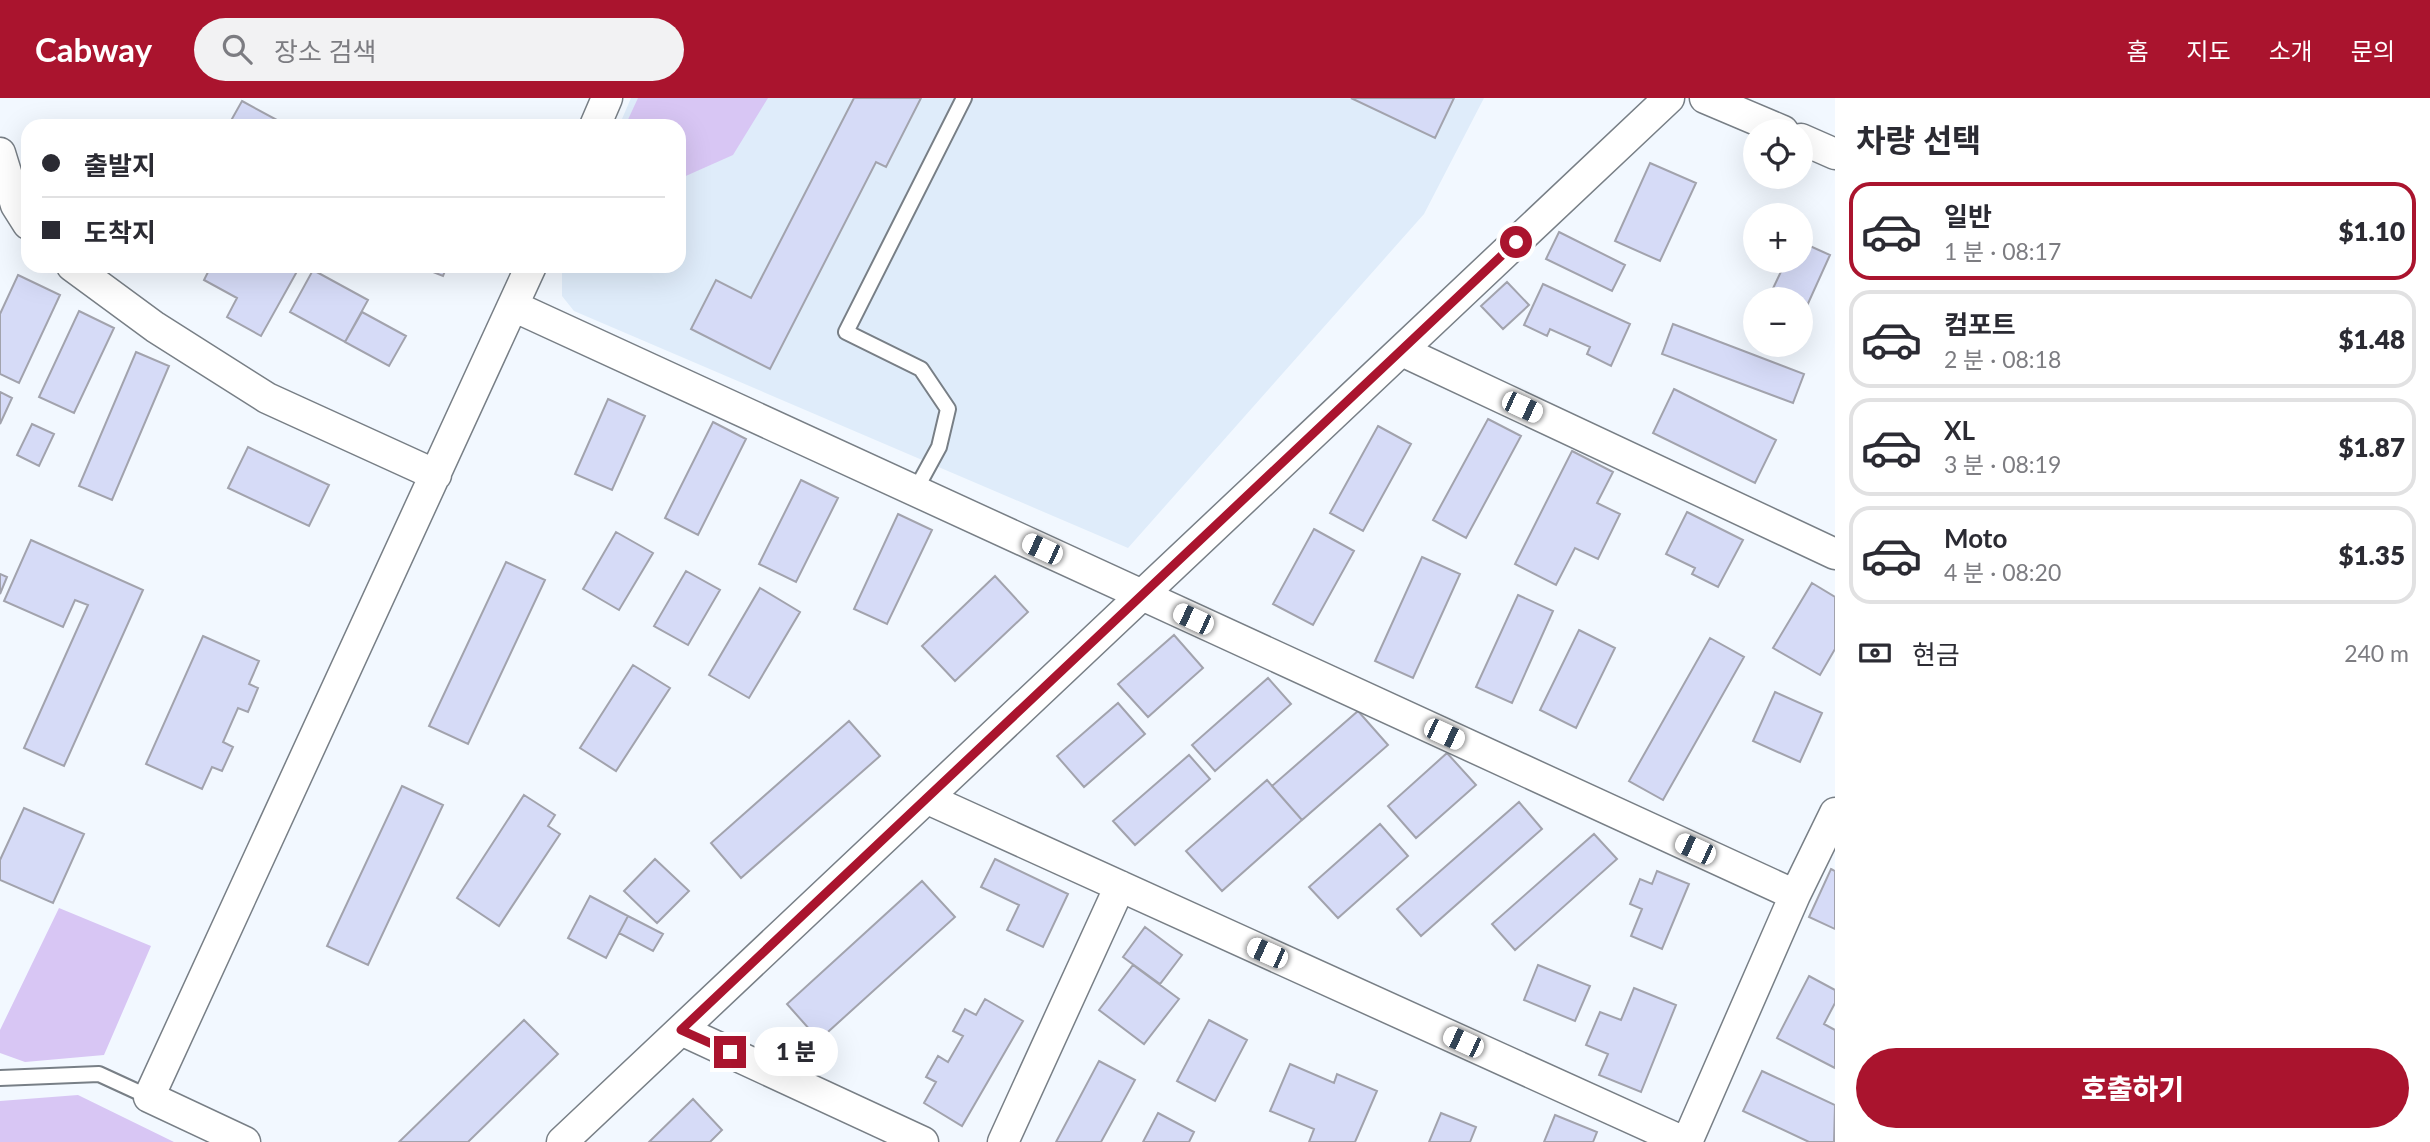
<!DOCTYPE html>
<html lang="ko">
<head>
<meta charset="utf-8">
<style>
	:root { --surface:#fff; --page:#f2f2f3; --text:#2b2b33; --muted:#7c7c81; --line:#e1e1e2; --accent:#aa142e }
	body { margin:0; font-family:Lato,"Noto Sans KR",sans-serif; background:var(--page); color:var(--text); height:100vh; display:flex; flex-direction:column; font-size:26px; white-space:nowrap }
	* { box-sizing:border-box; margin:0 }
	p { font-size:23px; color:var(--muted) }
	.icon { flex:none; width:38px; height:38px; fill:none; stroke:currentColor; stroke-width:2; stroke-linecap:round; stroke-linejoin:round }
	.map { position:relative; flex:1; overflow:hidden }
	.panel { display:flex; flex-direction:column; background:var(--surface); width:595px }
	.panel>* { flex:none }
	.banner { position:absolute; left:21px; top:21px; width:665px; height:154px; border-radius:21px; box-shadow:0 7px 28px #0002; display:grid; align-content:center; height:154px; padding:0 21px; background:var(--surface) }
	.buttons { position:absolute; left:1743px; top:21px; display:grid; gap:14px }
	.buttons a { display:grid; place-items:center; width:70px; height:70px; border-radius:50%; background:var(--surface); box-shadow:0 7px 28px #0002; font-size:35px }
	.end { position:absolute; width:32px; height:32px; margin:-16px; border:9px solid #aa142e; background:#fff; box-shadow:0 0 0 4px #fff }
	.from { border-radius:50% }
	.bubble { position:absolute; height:49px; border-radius:24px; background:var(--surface); box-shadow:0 7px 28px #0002; font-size:23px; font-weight:800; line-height:49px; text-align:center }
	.car { position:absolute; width:21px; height:42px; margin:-21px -10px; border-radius:9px; box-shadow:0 0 5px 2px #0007; background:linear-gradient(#fff 24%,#345 0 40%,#fff 0 76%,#345 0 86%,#fff 0) }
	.banner b { display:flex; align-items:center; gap:24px; height:66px; font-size:26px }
	.banner b+b { border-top:2px solid var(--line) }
	.banner i { width:18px; height:18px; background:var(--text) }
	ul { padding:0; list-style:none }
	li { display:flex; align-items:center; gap:21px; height:98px; margin:0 14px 10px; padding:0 7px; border:4px solid var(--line); border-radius:21px }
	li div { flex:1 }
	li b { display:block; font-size:26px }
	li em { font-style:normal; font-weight:800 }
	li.active { border-color:var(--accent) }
	li>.icon { width:63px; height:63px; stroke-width:1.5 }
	h2 { padding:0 21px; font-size:32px; line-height:84px }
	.pay { display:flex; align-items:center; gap:18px; height:77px; padding:0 21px; font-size:26px }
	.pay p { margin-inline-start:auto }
	.action { display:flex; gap:14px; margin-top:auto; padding:14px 21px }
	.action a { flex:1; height:80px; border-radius:42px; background:var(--accent); color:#fff; font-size:28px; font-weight:800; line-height:80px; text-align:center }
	header { display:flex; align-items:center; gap:42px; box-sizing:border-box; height:98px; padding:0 35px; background:var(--accent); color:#fff }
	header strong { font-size:33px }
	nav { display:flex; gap:38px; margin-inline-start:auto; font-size:24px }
	.search { width:490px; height:63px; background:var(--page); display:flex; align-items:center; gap:18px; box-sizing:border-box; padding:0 24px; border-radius:38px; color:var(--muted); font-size:26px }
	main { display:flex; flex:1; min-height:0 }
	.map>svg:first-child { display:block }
</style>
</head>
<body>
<header>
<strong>Cabway</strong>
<div class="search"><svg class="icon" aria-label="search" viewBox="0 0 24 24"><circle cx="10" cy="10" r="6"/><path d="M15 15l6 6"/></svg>장소 검색</div>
<nav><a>홈</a><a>지도</a><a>소개</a><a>문의</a></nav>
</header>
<main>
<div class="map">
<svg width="1835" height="1044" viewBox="0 0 1835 1044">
	<rect width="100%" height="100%" fill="#f2f8ff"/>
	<path fill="#dfecfa" d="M631,0H1484L1424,116L1128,450L574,213L562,198V168H679V28H619Z"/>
	<path fill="#d8c6f4" d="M638,0H768L733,57L679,81V28H625Z
		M59,810L151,848L104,957L25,964L0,955V932Z
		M78,997L174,1044H0V1003Z"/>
	<path fill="#d6dbf7" stroke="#a2a3ad" stroke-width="2" d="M854,0H921L886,69L876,64L770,271L691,231L716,182L751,200Z
		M1351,0H1454L1435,40Z
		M242,3L288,28H228Z
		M1650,65L1696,85L1660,163L1615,143Z
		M1559,134L1625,167L1612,193L1546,161Z
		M1801,144L1830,157L1801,221V201H1768L1786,163H1801Z
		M211,168H300L261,238L227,219L237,200L204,182Z
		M418,168H447L443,178Z
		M313,172L368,202L345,244L290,214Z
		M18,177L60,197L19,285L0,276V216Z
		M1507,184L1529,207L1503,231L1481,208Z
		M1543,186L1630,226L1611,268L1587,256L1590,249L1550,231L1547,238L1524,227Z
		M79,213L114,230L74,315L39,299Z
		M362,214L406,238L389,268L345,244Z
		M1673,226L1804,276L1793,305L1662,256Z
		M136,254L169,268L112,402L79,388Z
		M1674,291L1776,342L1755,385L1653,335Z
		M0,294L12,300L0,326Z
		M608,301L645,318L612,392L575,376Z
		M1488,321L1521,338L1466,440L1433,422Z
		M713,324L746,341L698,437L665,420Z
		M32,326L54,336L39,368L17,357Z
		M1378,328L1411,346L1363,433L1330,415Z
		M248,349L329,387L309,428L228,390Z
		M1572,353L1613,374L1597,405L1620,416L1598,461L1575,450L1556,487L1515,466Z
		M801,382L838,400L796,484L759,466Z
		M1687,414L1743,442L1718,489L1692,476L1695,470L1666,456Z
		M898,416L932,432L887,526L854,511Z
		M1314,431L1354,453L1313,527L1273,506Z
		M616,434L653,455L619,512L583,491Z
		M31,442L143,492L64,668L24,650L88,507L75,502L63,529L4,503Z
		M1422,459L1460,476L1413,580L1375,563Z
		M506,464L545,482L468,646L429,628Z
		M686,473L720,492L688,547L654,528Z
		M0,476L7,479L0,496Z
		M995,478L1028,514L955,583L922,548Z
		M1812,485L1835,499V551L1820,577L1773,550Z
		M760,490L800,514L749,600L709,577Z
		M1518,497L1553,513L1512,605L1476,589Z
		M1579,532L1615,550L1576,630L1540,612Z
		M1174,537L1203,570L1148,619L1118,586Z
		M203,538L259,563L249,586L258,590L248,614L238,610L223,644L233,649L222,673L212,669L202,691L146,666Z
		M1710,540L1744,559L1663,702L1629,683Z
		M633,567L670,590L616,673L580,650Z
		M1268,580L1291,606L1215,673L1192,647Z
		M1775,594L1822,615L1800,664L1753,643Z
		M1118,605L1145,636L1084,689L1057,658Z
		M1358,613L1388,647L1302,722L1272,688Z
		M849,623L880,658L741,780L711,745Z
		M1447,655L1476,687L1416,740L1388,708Z
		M1189,657L1210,681L1135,747L1113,723Z
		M1267,682L1302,722L1222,793L1186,753Z
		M402,688L443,707L368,867L327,848Z
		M524,697L555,717L548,728L560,736L499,828L457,800Z
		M1519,704L1542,731L1421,838L1397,811Z
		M24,710L84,736L53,805L0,782V762Z
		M1380,726L1408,758L1338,820L1309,789Z
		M1594,736L1617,761L1515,852L1492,826Z
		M655,761L689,793L657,825L624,793Z
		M995,761L1068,796L1043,849L1007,832L1019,807L981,789Z
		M1831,771L1835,773V831L1809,819Z
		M1657,773L1689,786L1662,851L1631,838L1642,811L1630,806L1640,781L1652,786Z
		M922,783L955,819L819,942L787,906Z
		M590,798L628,818L606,860L568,840Z
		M628,818L663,836L653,853L619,835Z
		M1145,829L1182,857L1160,886L1123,859Z
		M1133,867L1179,901L1144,946L1099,912Z
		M1538,867L1590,888L1575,923L1524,902Z
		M1809,878L1835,892V905L1824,926L1835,932V970L1777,940Z
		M1634,890L1676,907L1641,994L1599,977L1608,956L1586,947L1600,914L1621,922Z
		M985,901L1023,923L962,1028L924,1005L936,984L926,979L938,958L948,964L963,938L953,933L965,911L976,917Z
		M524,922L558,956L468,1044H399Z
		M1209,922L1247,942L1215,1003L1177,983Z
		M1099,963L1135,982L1101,1044H1056Z
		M1290,966L1334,985L1337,976L1377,993L1355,1044H1309L1314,1031L1270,1013Z
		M1762,973L1835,1007L1834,1044H1809L1743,1013Z
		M693,1001L722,1032L710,1044H649Z
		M1158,1015L1194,1034L1189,1044H1143Z
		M1441,1015L1476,1029L1470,1044H1429Z
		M1555,1017L1597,1034L1593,1044H1544Z"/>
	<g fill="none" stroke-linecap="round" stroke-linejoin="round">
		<defs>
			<path id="lane" d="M915,393L939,349L948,311L921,271L846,234L964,0
				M0,980L99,976L149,999"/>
			<path id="street" d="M1705,0L1783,33
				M595,28L607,0
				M1801,41L1835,56
				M0,55L16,107L28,126
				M72,168L155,229L267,300L436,377
				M513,208L1795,797
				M1402,253L1835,456
				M928,701L1684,1044
				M681,932L923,1044
				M245,1044L149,999L531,168
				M562,1044L1669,0
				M1003,1044L1120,788
				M1687,1044L1795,797L1835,715"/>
		</defs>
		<use href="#lane" stroke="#787f86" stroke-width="18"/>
		<use href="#street" stroke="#787f86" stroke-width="33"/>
		<use href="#lane" stroke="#fff" stroke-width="14"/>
		<use href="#street" stroke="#fff" stroke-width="30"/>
	</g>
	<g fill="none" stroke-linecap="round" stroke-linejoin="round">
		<path stroke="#aa142e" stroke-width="9" d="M730,954L681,932L1516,144"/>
	</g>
</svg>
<div class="buttons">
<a><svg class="icon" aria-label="locate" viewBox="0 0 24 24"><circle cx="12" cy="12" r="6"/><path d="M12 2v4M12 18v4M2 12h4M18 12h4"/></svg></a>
<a>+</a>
<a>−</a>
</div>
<i class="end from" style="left:1516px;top:144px"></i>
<i class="end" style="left:730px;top:954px"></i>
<div class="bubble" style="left:754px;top:929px;width:84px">1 분</div>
<i class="car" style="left:1522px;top:309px;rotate:115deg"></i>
<i class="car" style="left:1042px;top:451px;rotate:295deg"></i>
<i class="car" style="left:1193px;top:521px;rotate:295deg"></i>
<i class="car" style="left:1444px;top:636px;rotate:115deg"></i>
<i class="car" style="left:1695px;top:751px;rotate:295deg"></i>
<i class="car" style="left:1267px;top:855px;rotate:294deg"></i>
<i class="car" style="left:1463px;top:944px;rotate:295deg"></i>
<div class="banner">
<b><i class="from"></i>출발지</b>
<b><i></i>도착지</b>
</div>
</div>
<section class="panel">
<h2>차량 선택</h2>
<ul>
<li class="active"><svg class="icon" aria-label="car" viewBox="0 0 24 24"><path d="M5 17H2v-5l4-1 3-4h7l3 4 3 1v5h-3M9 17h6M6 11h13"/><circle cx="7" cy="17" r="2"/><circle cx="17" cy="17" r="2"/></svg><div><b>일반</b><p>1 분 · 08:17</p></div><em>$1.10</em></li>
<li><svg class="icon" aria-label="car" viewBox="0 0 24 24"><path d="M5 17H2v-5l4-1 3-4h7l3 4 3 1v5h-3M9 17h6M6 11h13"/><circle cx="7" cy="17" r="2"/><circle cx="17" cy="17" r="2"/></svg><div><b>컴포트</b><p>2 분 · 08:18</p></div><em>$1.48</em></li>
<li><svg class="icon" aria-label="car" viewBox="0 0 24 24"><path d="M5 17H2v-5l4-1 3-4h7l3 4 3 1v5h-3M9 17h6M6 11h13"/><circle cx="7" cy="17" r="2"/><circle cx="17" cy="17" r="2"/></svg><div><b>XL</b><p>3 분 · 08:19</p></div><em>$1.87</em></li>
<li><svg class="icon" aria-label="car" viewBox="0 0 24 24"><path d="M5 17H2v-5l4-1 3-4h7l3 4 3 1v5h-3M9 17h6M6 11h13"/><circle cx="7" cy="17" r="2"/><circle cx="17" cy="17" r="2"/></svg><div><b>Moto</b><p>4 분 · 08:20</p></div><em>$1.35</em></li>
</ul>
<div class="pay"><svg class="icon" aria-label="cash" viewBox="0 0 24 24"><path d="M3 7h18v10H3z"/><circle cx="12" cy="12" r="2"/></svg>현금<p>240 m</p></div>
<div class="action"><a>호출하기</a></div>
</section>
</main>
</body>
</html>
